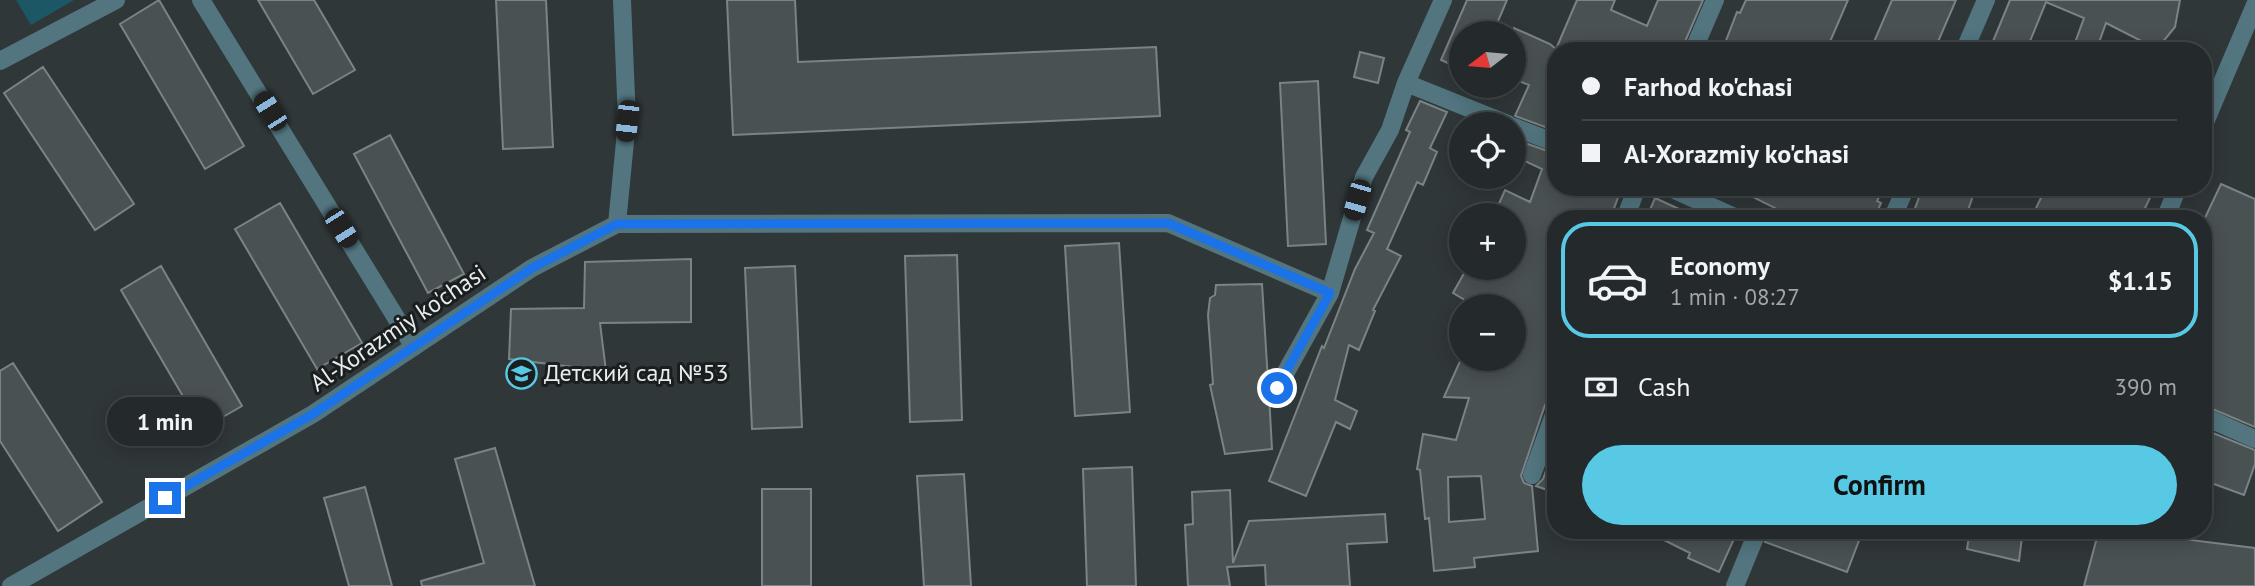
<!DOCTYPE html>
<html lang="en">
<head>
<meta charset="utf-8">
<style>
	:root { --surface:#24292b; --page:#303537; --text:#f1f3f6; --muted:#a3a6a9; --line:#414547; --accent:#58c9e4 }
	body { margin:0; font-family:"PT Sans",sans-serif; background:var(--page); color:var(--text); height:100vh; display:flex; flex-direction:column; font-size:26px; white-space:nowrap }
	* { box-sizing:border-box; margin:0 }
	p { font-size:23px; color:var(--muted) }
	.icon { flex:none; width:38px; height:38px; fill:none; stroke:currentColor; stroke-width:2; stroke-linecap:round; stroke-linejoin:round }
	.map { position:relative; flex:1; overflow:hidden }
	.side { position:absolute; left:1547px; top:210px; width:665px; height:329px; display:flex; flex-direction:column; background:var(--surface); border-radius:28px; box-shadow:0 4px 18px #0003,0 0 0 2px var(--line) }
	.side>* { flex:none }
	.top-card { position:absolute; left:1547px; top:42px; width:665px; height:154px; border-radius:28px; box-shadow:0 4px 18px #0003,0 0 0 2px var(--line); display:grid; align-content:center; height:154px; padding:0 35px; background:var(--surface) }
	.needle { width:46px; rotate:254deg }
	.fabs { position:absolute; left:1449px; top:21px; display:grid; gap:14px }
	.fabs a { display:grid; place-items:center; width:77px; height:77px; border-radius:50%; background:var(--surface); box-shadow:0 4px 18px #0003,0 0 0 2px var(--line); font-size:35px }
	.end { position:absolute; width:32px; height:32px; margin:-16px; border:9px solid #1a73e8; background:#fff; box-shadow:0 0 0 4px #fff }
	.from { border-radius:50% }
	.bubble { position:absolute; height:49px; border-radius:24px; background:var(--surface); box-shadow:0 4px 18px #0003,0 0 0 2px var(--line); font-size:23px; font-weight:700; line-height:49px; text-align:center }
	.car { position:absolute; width:21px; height:42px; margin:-21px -10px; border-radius:9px; box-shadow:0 0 5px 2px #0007; background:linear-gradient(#222 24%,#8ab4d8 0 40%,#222 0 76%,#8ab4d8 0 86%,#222 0) }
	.top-card b { display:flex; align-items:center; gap:24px; height:66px; font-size:26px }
	.top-card b+b { border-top:2px solid var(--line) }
	.top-card i { width:18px; height:18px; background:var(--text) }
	ul { padding:12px 0 0; list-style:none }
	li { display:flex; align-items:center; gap:21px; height:116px; margin:0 14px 10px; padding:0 21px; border:4px solid transparent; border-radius:28px }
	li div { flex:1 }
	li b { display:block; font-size:26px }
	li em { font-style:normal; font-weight:700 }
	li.active { border-color:var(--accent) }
	li>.icon { width:63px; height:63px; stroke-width:1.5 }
	.pay { display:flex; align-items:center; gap:18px; height:77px; padding:0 35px; font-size:26px }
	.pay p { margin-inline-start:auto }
	.primary-button { display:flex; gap:14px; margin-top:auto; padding:14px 35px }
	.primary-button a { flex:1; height:80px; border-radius:42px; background:var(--accent); color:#111; font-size:28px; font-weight:700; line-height:80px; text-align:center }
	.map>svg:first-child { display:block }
</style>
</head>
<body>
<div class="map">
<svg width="2255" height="586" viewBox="0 0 2255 586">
	<rect width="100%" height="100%" fill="#303739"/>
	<path fill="#1b5765" d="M16,0H74L31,25Z"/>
	<path fill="#495153" stroke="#7a8385" stroke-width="2" fill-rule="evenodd" d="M159,0L244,146L205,169L120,24Z
		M258,0H314L355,70L313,94Z
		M496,0H546L553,147L503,149Z
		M727,0H795L798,62L1156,47L1160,116L733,135Z
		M1467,0H1507L1493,33H1461V69L1441,60Z
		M1577,0H1615L1611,10L1647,26L1658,0H1703L1681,51H1556V131L1515,116L1529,85L1514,79V28L1550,44L1556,49Z
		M1746,0H1848L1826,51H1722L1737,12L1740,13Z
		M1892,0H1956L1934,51H1870Z
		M2010,0H2180L2175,27L2157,49L2106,23L2096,51H2072L2084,18L2046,2L2026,51H1989Z
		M1360,52L1384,58L1378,83L1354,77Z
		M43,67L134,204L95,230L4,93Z
		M1318,81L1326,244L1288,246L1280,83Z
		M1420,101L1447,112L1430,148L1437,152L1423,185L1417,182L1387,249L1401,256L1373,310L1375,311L1359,350L1349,345L1335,400L1357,411L1350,429L1336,422L1306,496L1269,481L1322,346L1324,348L1355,269L1374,233L1367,230L1410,132L1406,130Z
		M390,135L464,274L428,293L354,154Z
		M1514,139L1556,154V187H1622L1610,219H1556V398L1549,400L1545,405L1521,476L1524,483L1532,486L1538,551L1474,558L1475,567L1434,571L1429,518L1425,519L1420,470L1417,469L1423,434L1456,440L1469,398L1444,397L1461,359H1514V306H1475L1453,293L1467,268H1514V215H1494L1505,190L1530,202L1542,169L1514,156ZM1481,476L1485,519L1449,522L1448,477Z
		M2221,184L2255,199V427L2203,405V222Z
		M1733,187H1884L1877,201L1881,203L1874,219H1797Z
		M1923,187H1976L1965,219H1911Z
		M2046,187H2155L2140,219H2031Z
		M1655,198L1701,219H1646Z
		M280,203L362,343L317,369L235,229Z
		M1119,243L1130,412L1075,416L1065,246Z
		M957,255L962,420L910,422L905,256Z
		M691,259V322L600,323L606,371L509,359L511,309L584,308L585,262Z
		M161,266L242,406L202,429L121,290Z
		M795,266L802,427L752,429L745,268Z
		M1262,284L1268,381L1266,389L1269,395L1272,449L1225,454L1210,385L1213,384L1208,315L1210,298L1215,295L1216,285Z
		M13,363L102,502L58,531L0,441V371Z
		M2203,429L2255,450V464L2244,495L2203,480Z
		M1556,443V493L1536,486L1543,479Z
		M495,448L535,586H422L421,581L484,563L455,459Z
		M1132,467L1136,586H1087L1083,469Z
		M964,474L971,586H924L917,476Z
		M365,487L392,586H349L324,498Z
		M762,489H811V586H762Z
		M1230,490L1233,563L1249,521L1385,514L1387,542L1347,544L1350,586H1266L1265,565L1227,567L1230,586H1188L1185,525L1193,524L1192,492Z
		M1644,530H1738L1719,572L1688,558L1690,553Z
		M1769,530H1863L1847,572L1765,542Z
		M1970,530L2022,537L2019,561L1967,549Z
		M2099,530H2159L2158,536L2255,548V586H2084Z"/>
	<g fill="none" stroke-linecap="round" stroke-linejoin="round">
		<path stroke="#52757f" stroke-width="18" d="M201,0L414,347
			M1693,51L1715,0
			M1964,51L1986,0
			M0,61L116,0
			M1406,83L1508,124
			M1514,127L1556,143
			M2203,127L2255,5
			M1668,187L1739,219
			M1625,219L1637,187
			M1892,219L1906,187
			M2165,219L2178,187
			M617,224L1168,223L1330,293
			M1277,388L1330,293L1364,177L1390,130L1406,83L1443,0
			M2203,416L2255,439
			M1532,475L1556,409
			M11,586L313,414L532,268L617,224L627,121L622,0
			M1735,586L1758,530"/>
	</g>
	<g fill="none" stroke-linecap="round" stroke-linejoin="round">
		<path stroke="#1a73e8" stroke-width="9" d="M165,498L313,414L532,268L617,224L1168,223L1330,293L1277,388"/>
	</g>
	<defs>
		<symbol id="school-ring" viewBox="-11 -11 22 22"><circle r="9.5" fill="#1b1e1f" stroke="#58c9e4" stroke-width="1.5"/><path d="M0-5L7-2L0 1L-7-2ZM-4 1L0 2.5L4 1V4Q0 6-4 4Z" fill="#58c9e4"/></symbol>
	</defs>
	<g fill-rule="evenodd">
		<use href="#school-ring" x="504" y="356" width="35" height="35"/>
	</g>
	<g text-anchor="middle" stroke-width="6" stroke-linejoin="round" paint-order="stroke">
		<g font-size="24" fill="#e7eced" stroke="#1b1e1f">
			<text transform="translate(398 328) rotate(-34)" y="8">Al-Xorazmiy ko'chasi</text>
		</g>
		<g font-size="24" fill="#e7eced" stroke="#1b1e1f" text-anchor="start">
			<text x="544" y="381">Детский сад №53</text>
		</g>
	</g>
</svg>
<div class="fabs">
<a><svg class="needle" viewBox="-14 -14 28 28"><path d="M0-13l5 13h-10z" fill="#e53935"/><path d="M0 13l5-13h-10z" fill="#a3a6a9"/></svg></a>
<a><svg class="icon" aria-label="locate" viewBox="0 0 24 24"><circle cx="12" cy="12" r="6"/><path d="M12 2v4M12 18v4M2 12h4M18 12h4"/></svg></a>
<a>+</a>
<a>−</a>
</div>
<i class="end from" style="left:1277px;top:388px"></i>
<i class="end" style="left:165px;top:498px"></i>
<div class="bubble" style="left:107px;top:397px;width:116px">1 min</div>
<i class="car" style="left:270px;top:111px;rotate:328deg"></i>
<i class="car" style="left:627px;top:121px;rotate:186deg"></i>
<i class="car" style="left:1357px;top:200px;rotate:196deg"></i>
<i class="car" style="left:341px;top:228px;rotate:148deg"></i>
<div class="top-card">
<b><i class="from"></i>Farhod ko'chasi</b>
<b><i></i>Al-Xorazmiy ko'chasi</b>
</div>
<section class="side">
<ul>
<li class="active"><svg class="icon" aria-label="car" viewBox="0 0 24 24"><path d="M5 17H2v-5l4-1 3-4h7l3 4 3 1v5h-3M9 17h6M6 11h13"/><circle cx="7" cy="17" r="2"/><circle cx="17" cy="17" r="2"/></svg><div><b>Economy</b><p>1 min · 08:27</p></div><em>$1.15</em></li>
</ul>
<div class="pay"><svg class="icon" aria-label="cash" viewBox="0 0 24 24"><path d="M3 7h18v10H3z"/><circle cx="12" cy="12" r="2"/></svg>Cash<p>390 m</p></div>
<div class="primary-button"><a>Confirm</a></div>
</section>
</div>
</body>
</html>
